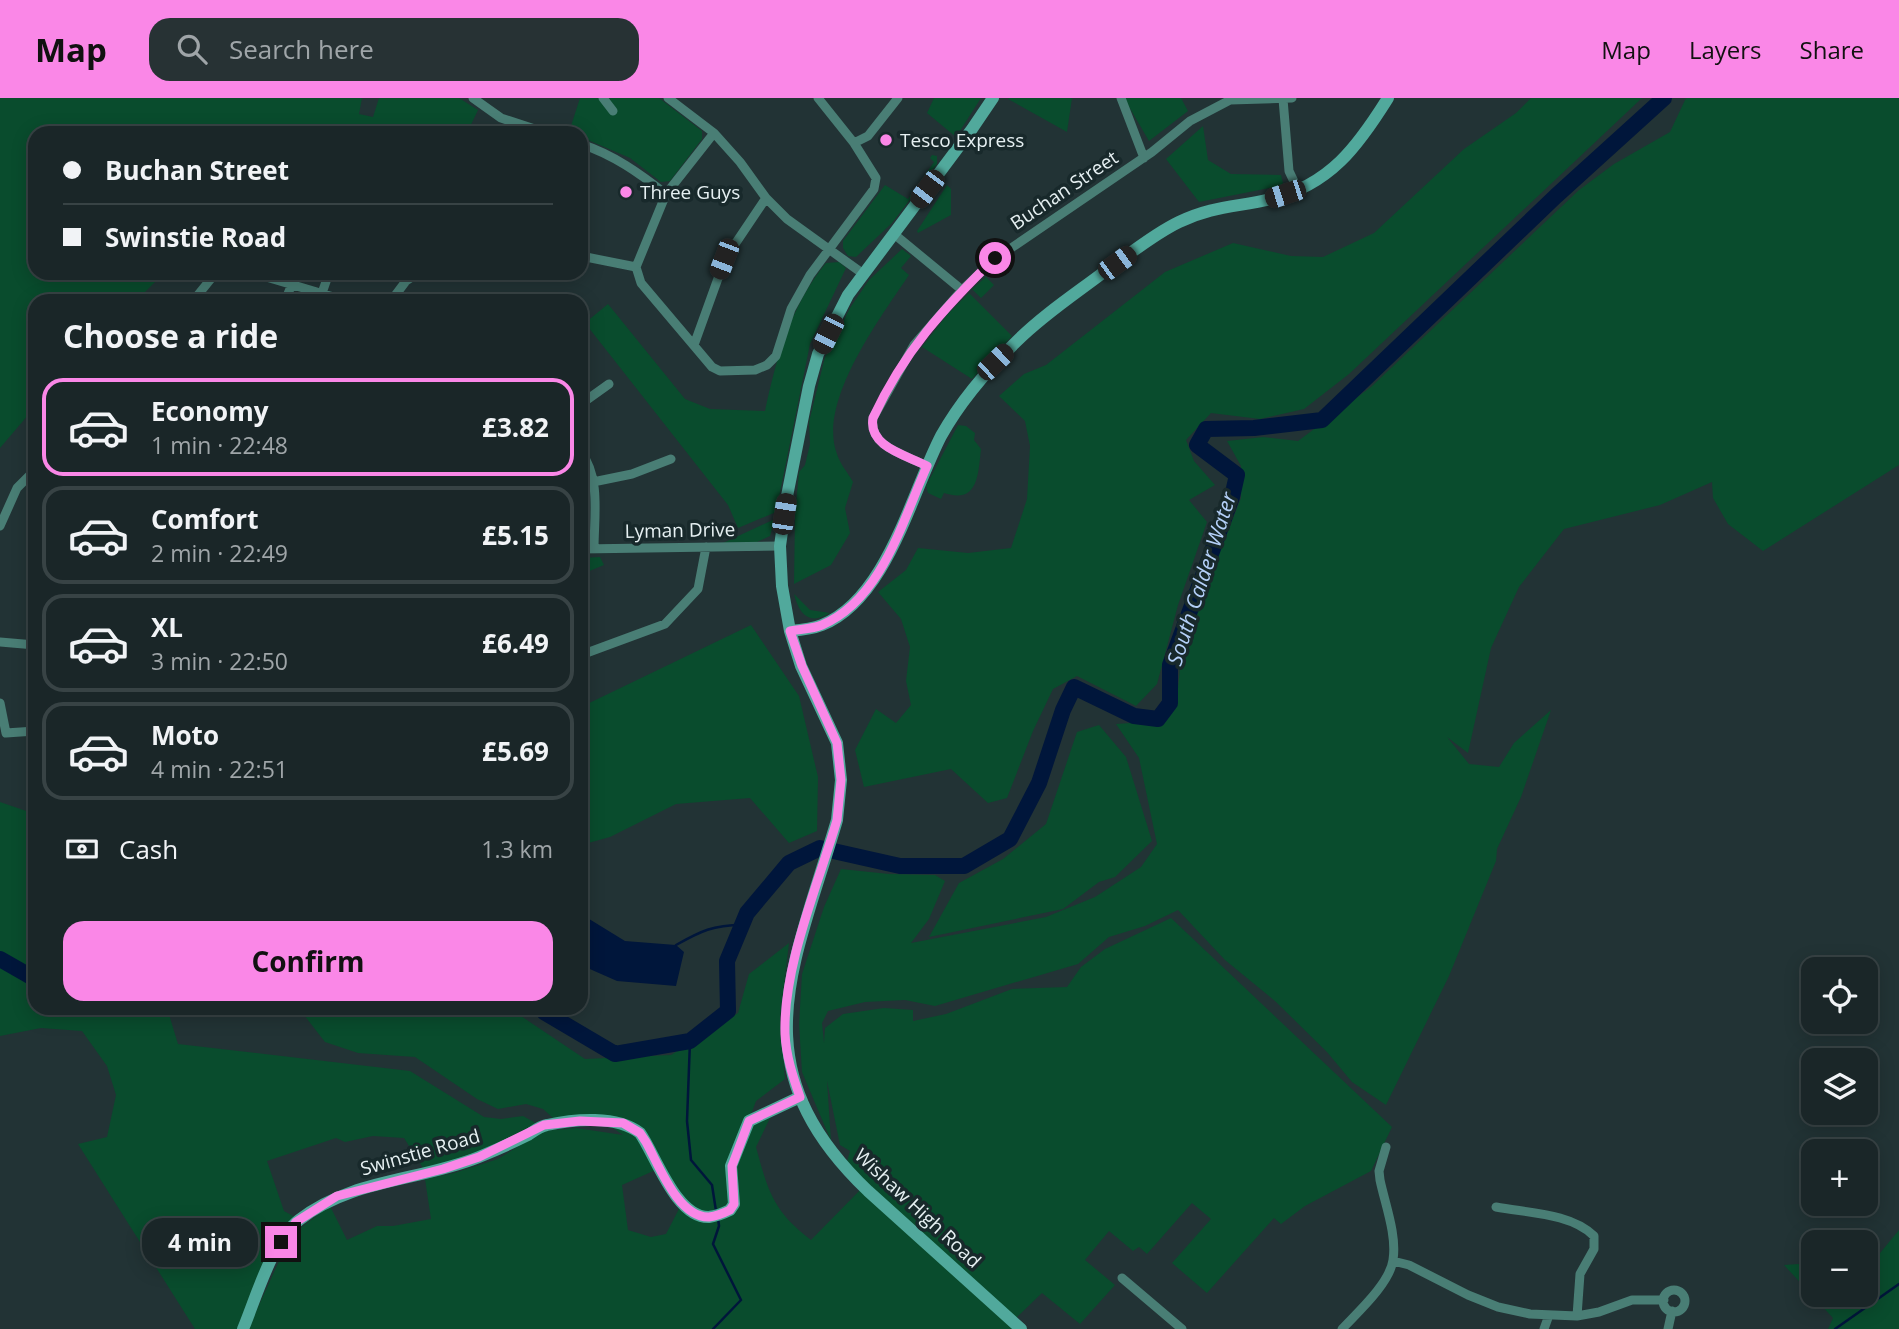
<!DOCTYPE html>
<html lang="en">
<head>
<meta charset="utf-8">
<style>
	:root { --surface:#1a2628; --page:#273234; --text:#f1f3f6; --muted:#9fa5a8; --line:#384345; --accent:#fa87e7 }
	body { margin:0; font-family:"Open Sans",sans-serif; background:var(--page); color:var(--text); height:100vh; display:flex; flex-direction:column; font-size:26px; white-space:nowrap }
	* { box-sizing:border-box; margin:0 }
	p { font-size:23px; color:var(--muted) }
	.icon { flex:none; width:38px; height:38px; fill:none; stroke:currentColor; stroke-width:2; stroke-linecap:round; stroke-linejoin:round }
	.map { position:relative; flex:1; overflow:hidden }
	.sheet { position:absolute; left:28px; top:196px; width:560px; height:721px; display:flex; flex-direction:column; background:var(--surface); border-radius:21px; box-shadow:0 4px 18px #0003,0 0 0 2px var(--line) }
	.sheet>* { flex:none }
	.banner { position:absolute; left:28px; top:28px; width:560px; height:154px; border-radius:21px; box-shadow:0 4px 18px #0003,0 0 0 2px var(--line); display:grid; align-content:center; height:154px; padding:0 35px; background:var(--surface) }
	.controls { position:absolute; left:1801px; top:859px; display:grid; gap:14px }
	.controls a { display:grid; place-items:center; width:77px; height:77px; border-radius:14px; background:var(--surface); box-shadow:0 4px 18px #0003,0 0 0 2px var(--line); font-size:35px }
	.end { position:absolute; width:32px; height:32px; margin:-16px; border:9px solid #fa87e7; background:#111; box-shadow:0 0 0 4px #111 }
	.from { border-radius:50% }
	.bubble { position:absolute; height:49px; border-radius:21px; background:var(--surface); box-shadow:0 4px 18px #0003,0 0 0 2px var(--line); font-size:23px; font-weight:700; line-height:49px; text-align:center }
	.car { position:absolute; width:21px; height:42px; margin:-21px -10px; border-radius:9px; box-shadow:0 0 5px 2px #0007; background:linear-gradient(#222 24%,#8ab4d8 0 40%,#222 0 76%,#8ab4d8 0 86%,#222 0) }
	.banner b { display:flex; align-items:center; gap:24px; height:66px; font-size:26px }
	.banner b+b { border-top:2px solid var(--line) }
	.banner i { width:18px; height:18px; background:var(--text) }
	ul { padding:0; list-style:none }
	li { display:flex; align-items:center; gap:21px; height:98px; margin:0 14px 10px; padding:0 21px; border:4px solid var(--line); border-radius:21px }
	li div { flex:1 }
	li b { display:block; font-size:26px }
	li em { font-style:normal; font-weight:700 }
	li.active { border-color:var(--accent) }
	li>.icon { width:63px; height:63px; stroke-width:1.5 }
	h2 { padding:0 35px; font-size:32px; line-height:84px }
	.pay { display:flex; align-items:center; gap:18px; height:77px; padding:0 35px; font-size:26px }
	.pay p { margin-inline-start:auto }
	.primary-button { display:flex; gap:14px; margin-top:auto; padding:14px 35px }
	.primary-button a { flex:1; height:80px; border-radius:21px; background:var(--accent); color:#111; font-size:28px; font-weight:700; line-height:80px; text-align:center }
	header { display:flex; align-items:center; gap:42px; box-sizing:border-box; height:98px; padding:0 35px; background:var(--accent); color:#111 }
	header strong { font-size:33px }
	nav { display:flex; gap:38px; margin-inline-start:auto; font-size:24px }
	.search { width:490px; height:63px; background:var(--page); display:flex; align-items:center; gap:18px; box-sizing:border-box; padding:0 24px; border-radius:21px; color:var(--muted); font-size:26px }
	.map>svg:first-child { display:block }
</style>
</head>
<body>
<header>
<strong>Map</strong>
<div class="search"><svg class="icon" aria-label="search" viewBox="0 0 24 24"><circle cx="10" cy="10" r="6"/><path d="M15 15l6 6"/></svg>Search here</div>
<nav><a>Map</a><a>Layers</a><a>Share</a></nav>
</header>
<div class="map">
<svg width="1899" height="1231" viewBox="0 0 1899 1231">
	<rect width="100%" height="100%" fill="#223335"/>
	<path fill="#094c2d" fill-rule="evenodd" d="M0,0H362L359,16L373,19L379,0H459L478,12L467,35H35V175H164L136,203H35V309L0,350Z
		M580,0H659L702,33V41L670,83L661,84L630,60L581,39V35L569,34Z
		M934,0H981L956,39L927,15Z
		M1009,0H1072L1067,34L1008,1Z
		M1124,0H1181L1188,13L1149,43Z
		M1531,0H1642L1349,276L1304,311L1260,321L1211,315L1186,342L1194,363L1215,387L1189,402L1207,424L1178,507L1157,586L1136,608L1077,578L1053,591L1033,633L1007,700L988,705L951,671L864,689L855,652L876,611L896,625L911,607L906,583L910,549L901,521L878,494L906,472L918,450L968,455L1011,450L1027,401L1030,348L1025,323L999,298L1024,276L1046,267L1165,174L1233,145L1291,158L1323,159L1374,135L1464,51L1516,15Z
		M1686,0H1899V367L1763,453L1728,426L1713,400L1712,384L1660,407L1564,431L1519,489L1491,550L1468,655L1447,639L1469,666L1499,669L1514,645L1551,612L1521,699L1497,751L1496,763L1449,878L1386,1007L1352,984L1327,954L1275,903L1225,862L1178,812L1145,828L1109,839L1078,866L935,908L905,902L865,904L828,913L822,925L824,945L825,930L843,916L884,910L913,912V923L946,916L1012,891L1067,889L1081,869L1105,851L1171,820L1392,1029L1371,1073L1305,1108L1281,1126L1274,1120L1207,1195L1172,1165L1211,1121L1192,1105L1147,1156L1139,1149L1133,1153L1109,1133L1085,1162L1115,1187L1080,1226L1042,1195L1013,1223L1021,1231H248L291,1137L330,1108L347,1142L377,1128H393L431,1121L425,1081L454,1075L498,1061L543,1033L576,1030L623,1037L597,1019L553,1020L543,1011L526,1006L498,1011L477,1001L415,959L358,955L325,944L304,917L305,910H514L515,914L585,961L671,957L738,915L749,876L789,845L780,919L785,981L756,1003L749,1022L771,1018L756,1049C768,1093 773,1113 811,1142L863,1089L845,1071L850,1053L840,1047L827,983L831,1043L802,974L799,926L802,876L824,809L841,771L889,776L935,777L945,783L929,821L911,845L1046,819L1095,799L1141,769L1157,746L1139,660L1116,626L1162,623L1176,609L1181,561L1200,504L1241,400V368L1227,343L1263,339L1298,343L1371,289L1579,92L1614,66L1670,34ZM660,1070L681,1107L666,1136L651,1139L628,1132L622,1087Z
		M1203,28L1208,62L1231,76L1281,77L1283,85L1280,88L1199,104L1166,61Z
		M932,57L937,58V66L892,125L856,159L848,158L843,150V143L885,87L908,101L934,64L930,60Z
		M947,87L951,91V117L918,135L917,133Z
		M902,151L911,158L901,170L909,177C881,219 817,304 837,356C840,366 848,375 853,384L845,410L850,435L831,467L794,486L795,418L799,374L805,367L810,346L809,324L825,259L850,210L869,182Z
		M839,164L846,170L810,246L776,414L738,430L728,407L585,225L608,206L685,301L710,311L765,313C776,261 791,207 826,165Z
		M986,179L994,187L981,200L972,191Z
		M969,195L1012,238L972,281L922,249L947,217Z
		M958,327L966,328L975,335L974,342L981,351C978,378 978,406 944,395L941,401L928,395L926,388Z
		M775,421L770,438L757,444L723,445Z
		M600,459L604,467L587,474L581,460Z
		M794,496L810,512L830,515C809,528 799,516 794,496Z
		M751,527L799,598L818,679L817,733L789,745L750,700L676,706L610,739L581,747V609Z
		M1099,627L1126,659L1152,743L1115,779L1099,784L1063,811L929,839L959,785L1003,761L1046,726L1077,634Z
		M0,704L35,716V910H167L178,946L410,973L484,1019L501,1021L523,1018L534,1024L535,1029L463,1060L423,1070L404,1040L373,1038L345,1044L336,1040L267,1063L284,1113L295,1119L267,1158L237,1231H195L78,1046L107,1039L116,997L107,968L82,933L41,930L0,938Z
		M1899,1132V1231H1828L1833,1220L1784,1167L1813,1165V1197H1866V1161L1876,1160Z"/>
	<path fill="#00163b" d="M581,816L625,843L676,847L684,854L676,888L617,883L583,868Z"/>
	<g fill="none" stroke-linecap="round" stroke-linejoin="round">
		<path stroke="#00163b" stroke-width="2.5" d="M676,847C701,833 713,827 742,827
			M690,943L687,1023L691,1062L712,1087L716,1113
			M713,1231L741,1202L713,1146L719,1128L718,1120
			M1835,1231L1899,1186"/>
		<path stroke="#00163b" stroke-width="16" d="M0,861L35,881
			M542,910L544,914L615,956L690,943L728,913L727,863L747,815L789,765L820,750L900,768H964L1010,741L1039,685L1063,612L1074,589L1134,618L1158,621L1170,605V567L1232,399L1237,377L1197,347L1206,331L1254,330L1322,322L1556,98L1664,0"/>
		<path stroke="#497e75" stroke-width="9" d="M473,0L501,20L547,35
			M603,0L613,13
			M668,0L714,35L740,64L766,100L787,121L862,175
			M1121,0L1144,60
			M1283,1L1289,73L1298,92
			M714,35L666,96L636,169L641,185L712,269L720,273L755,272L767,267L776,258L791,211L810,177L874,91L876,80L854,45L818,0
			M854,45L868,38L898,0
			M581,46C614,57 639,75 666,96
			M894,136L962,192
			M581,158L636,169
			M253,175L347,203
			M322,195L329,175
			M193,203L214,177L219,175
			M285,203L292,186
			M391,203L406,183L418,175
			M694,247L725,161L766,100
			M581,306L609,286
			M581,354C601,380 594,419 594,451
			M927,368C906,357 868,349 873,320L914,247L962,192L995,161L1152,54L1190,23L1230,2L1292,0
			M593,384L632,376L671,361
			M0,428L17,390L35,372
			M581,451L780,448
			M0,544L35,547
			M581,557L665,526L698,491L706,449
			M0,605L6,635L35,633
			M1496,1109C1527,1115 1571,1115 1594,1138V1151L1580,1176L1577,1218
			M1393,1163L1409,1167L1468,1197L1498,1209L1530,1216L1577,1218L1599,1214L1632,1202H1664
			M1122,1180L1182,1231
			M1663 1203a11 11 0 1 1 22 0a11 11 0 1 1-22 0Z
			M1342,1231C1358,1214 1390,1185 1393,1162C1397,1137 1385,1106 1380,1082L1379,1073L1386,1049
			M1544,1231L1549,1217
			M1668,1231L1672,1213"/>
		<path stroke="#51a99c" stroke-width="12" d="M993,0L972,31L848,197L818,256L809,288L787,398L780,448L782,488L790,533L801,568L837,645L841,682L837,722C794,869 737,968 868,1093L1021,1231
			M790,533C801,532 812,531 822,527C887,501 911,396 941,338C961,302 987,272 1017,243C1043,217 1075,196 1104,174C1129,157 1152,137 1179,124C1212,108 1237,109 1271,101C1330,87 1358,48 1388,0
			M243,1231C256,1200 272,1143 299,1122C351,1081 420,1083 479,1059C496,1052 512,1045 528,1037C534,1033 540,1028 547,1027C574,1021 617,1017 640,1035C656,1058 676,1120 709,1119C716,1118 724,1115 730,1112L734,1106L731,1068L749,1023L800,999"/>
	</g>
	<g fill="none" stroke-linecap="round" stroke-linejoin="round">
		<path stroke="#fa87e7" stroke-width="9" d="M281,1144L296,1124L337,1098L443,1071L479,1059L544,1027L580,1023L623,1025L640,1035L646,1044C659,1067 678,1120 709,1119C716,1118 724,1115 730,1112L734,1106L732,1068L749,1023L800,999C793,979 786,958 785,936C783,868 818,787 837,722L841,682L837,645L802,568L790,533C801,531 812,531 822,527C882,502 903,421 927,368C906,357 868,349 873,320C904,253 943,211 995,160"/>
	</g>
	<g fill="#fa87e7" stroke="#18292b" stroke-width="2.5">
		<circle cx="886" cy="42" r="7"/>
		<circle cx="626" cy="94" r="7"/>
	</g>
	<g text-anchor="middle" stroke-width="7" stroke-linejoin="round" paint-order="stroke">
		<g font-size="19" fill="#e6f0f2" stroke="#18292b" text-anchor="start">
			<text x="900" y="49">Tesco Express</text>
			<text x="640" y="101">Three Guys</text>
		</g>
		<g font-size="19" fill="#e6f0f2" stroke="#18292b">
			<text transform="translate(1064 92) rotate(-34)" y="7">Buchan Street</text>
			<text transform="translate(680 432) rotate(-1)" y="7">Lyman Drive</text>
			<text transform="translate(420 1054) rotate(-16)" y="7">Swinstie Road</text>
			<text transform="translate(918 1110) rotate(43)" y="7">Wishaw High Road</text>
		</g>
		<g font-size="21" font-style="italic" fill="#b4d0f8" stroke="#18292b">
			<text transform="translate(1202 481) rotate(-72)" y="7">South Calder Water</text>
		</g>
	</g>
</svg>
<div class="controls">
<a><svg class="icon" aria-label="locate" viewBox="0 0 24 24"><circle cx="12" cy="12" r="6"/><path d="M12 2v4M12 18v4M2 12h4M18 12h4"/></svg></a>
<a><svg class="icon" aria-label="layers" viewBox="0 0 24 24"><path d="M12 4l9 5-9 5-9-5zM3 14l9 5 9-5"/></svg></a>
<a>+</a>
<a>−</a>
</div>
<i class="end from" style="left:995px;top:160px"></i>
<i class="end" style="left:281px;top:1144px"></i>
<div class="bubble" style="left:142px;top:1120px;width:116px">4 min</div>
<i class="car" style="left:927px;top:91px;rotate:217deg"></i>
<i class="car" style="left:1285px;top:96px;rotate:252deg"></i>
<i class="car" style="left:724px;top:161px;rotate:201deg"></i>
<i class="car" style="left:1117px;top:165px;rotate:54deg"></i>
<i class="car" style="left:828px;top:236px;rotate:207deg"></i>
<i class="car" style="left:995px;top:264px;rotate:46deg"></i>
<i class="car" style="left:784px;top:416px;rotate:9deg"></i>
<div class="banner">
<b><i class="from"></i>Buchan Street</b>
<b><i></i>Swinstie Road</b>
</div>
<section class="sheet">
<h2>Choose a ride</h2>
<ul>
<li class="active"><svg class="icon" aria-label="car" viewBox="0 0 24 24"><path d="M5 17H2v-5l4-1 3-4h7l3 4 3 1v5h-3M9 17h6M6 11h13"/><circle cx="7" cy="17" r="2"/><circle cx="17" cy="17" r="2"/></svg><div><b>Economy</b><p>1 min · 22:48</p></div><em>£3.82</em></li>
<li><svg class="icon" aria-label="car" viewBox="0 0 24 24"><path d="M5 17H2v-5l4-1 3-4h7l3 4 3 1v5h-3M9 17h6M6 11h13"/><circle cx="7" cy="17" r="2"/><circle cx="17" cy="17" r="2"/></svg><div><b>Comfort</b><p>2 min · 22:49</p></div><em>£5.15</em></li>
<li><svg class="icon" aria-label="car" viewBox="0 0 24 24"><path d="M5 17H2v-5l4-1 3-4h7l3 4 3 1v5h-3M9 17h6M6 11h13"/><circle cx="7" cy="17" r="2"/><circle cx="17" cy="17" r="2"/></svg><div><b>XL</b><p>3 min · 22:50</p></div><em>£6.49</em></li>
<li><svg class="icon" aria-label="car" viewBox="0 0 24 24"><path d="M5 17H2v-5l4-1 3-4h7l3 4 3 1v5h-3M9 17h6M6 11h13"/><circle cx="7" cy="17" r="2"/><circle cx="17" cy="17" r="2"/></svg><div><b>Moto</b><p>4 min · 22:51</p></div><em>£5.69</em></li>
</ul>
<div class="pay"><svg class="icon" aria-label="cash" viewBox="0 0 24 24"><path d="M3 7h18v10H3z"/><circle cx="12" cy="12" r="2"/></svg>Cash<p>1.3 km</p></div>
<div class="primary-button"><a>Confirm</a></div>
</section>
</div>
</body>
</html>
